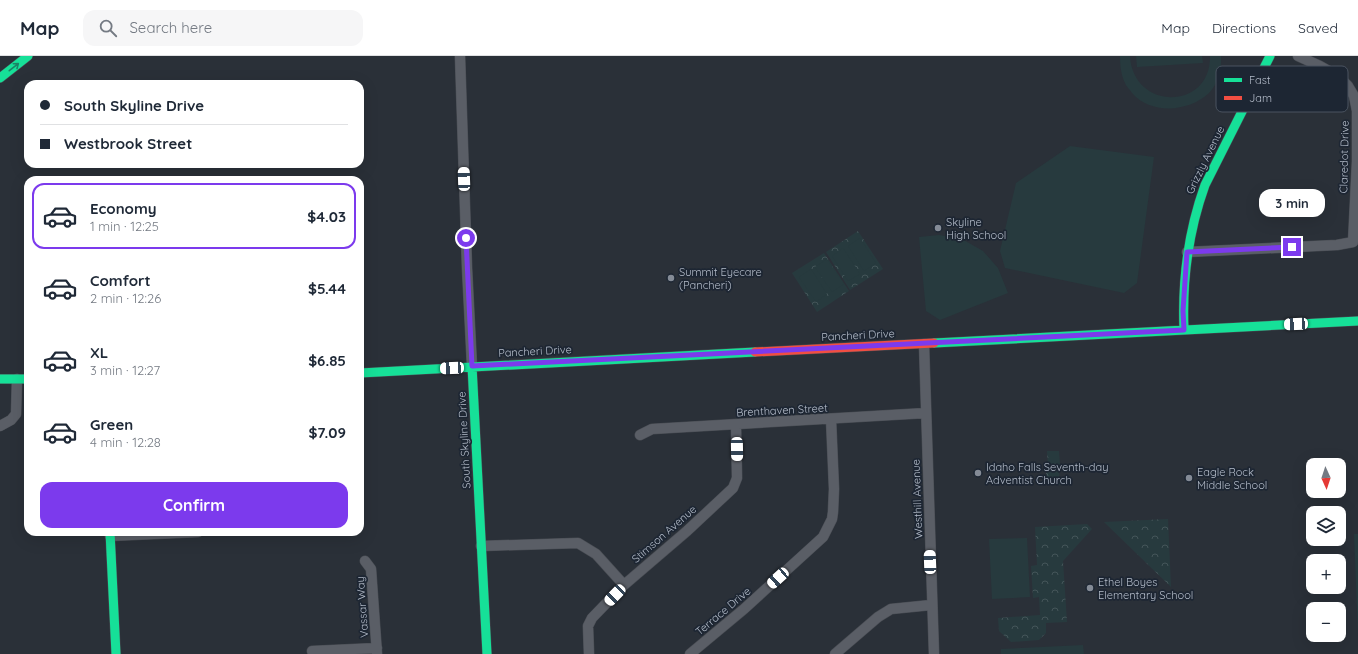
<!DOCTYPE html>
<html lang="en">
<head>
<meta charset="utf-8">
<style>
	:root { --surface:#fff; --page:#f6f6f7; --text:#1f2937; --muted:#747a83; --line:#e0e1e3; --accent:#7c3aed }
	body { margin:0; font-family:Quicksand,sans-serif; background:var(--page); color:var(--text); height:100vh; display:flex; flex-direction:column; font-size:15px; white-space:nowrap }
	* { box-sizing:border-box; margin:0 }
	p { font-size:13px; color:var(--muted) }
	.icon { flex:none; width:22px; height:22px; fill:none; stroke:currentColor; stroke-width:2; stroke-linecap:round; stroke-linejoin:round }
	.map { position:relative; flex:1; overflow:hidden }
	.side { position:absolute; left:24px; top:120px; width:340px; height:360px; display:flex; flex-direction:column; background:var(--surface); border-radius:12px; box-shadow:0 4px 16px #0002 }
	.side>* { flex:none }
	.banner { position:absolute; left:24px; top:24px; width:340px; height:88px; border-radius:12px; box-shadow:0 4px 16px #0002; display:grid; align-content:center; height:88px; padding:0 16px; background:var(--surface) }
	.needle { width:26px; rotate:177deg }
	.controls { position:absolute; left:1306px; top:402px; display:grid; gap:8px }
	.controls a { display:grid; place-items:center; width:40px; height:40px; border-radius:8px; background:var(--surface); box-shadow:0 4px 16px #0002; font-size:20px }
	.end { position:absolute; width:18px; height:18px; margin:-9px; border:5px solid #7c3aed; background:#fff; box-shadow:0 0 0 2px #fff }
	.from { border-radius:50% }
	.bubble { position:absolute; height:28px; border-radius:12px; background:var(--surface); box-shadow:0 4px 16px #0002; font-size:13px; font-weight:800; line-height:28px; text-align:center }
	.car { position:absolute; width:12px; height:24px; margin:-12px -6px; border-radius:5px; box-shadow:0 0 3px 1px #0007; background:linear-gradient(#fff 24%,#345 0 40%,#fff 0 76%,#345 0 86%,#fff 0) }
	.banner b { display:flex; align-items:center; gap:14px; height:38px; font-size:15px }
	.banner b+b { border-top:1px solid var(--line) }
	.banner i { width:10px; height:10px; background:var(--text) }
	ul { padding:7px 0 0; list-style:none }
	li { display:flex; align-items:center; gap:12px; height:66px; margin:0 8px 6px; padding:0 8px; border:2px solid transparent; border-radius:12px }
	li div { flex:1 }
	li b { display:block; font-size:15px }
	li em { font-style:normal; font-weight:800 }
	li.current { border-color:var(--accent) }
	li>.icon { width:36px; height:36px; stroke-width:1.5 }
	.action { display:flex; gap:8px; margin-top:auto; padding:8px 16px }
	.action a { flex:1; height:46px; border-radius:12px; background:var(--accent); color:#fff; font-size:16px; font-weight:800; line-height:46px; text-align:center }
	header { display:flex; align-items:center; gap:24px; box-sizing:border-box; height:56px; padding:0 20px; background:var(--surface); border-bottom:1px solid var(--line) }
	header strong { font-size:19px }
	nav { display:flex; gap:22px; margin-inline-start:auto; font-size:14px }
	.search { width:280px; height:36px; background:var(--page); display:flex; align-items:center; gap:10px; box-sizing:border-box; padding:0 14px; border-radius:12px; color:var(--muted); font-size:15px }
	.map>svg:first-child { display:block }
</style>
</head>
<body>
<header>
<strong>Map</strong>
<div class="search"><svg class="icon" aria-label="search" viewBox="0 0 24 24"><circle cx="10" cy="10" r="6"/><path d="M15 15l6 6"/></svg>Search here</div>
<nav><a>Map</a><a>Directions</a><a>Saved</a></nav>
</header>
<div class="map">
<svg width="1358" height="598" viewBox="0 0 1358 598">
	<defs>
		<pattern id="forest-crowns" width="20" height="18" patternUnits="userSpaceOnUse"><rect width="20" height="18" fill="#273a3e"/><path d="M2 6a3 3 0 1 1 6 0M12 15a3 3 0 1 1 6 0" fill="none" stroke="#445559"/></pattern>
	</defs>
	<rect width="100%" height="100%" fill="#2a3038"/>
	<path fill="url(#forest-crowns)" d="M858,175L883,213L850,234L826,196Z
		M824,197L849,235L817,256L792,217Z
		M1047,395H1059L1060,409L1048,410Z
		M1059,414L1060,429H1047L1046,415Z
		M1168,463L1171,531L1104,466Z
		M1087,468L1092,473L1063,505L1067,566L1046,567V577L1039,584L1011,586L999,575L998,562L1040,559L1039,541L1033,542L1031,510L1037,509L1035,471Z"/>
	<path fill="#273a3e" d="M1120,0H1130C1133,55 1211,55 1210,0H1221C1222,12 1218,28 1209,37C1189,56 1151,59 1132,37C1130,34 1126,30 1125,27C1121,19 1120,9 1120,0Z
		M1136,0H1202L1203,7L1137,11Z
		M1070,90L1154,101L1137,227L1124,237L1005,212L1000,195L1016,127Z
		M939,179L962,183L983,195L998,212L1008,237L940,264L926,255L919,181Z
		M860,182L876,207L864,215L848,190Z
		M843,192L860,218L848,225L832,200Z
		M827,203L844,228L832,236L815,211Z
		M811,213L827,238L816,246L799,221Z
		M1354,478H1358V580Z
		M1027,482L1030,541L992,543L989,483Z
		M1083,589L1084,598H1001V593Z"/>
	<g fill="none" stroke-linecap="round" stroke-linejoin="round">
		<defs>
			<path id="street" d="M460,0L467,212L472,310
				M1187,196L1337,189L1353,186L1357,105V55L1354,40L1348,30L1338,20L1320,10L1298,0
				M924,288L934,598
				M0,370L11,364L16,358L17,323
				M640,379L652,373L926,357
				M110,480L198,476
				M481,490L578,487L596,498L624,529
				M365,505L371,513L377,598
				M312,595L377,592
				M589,598L588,570L592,562L624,529L687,475L733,432L737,422L736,369
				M690,598L744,553L823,481L832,463L833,456L834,433L831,363
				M835,598L878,561L891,553L931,549"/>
			<path id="fast" d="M0,22L28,0
				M1184,274C1182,224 1188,176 1205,129L1270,0
				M934,287L1358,265
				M472,310L487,598
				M360,317L755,296
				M0,323H28
				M110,476L116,598"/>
			<path id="jam" d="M755,296L934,287"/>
		</defs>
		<use href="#street" stroke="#484c53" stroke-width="11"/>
		<use href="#fast" stroke="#484c53" stroke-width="10"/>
		<use href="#jam" stroke="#484c53" stroke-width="10"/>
		<use href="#street" stroke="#5a5e66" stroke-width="10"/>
		<use href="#fast" stroke="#16e098" stroke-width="9"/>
		<use href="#jam" stroke="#f24e42" stroke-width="9"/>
	</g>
	<defs><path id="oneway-shaft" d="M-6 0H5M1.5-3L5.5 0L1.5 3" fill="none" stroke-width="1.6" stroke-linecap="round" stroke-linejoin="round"/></defs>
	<use stroke="#1a8366" href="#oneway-shaft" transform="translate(14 11) rotate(-38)"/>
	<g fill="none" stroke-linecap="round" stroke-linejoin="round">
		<path stroke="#7c3aed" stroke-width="5" d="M466,182L472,310L1184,274L1183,255L1187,196L1292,191"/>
	</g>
	<g fill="#848b96" stroke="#1d2633" stroke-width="1.5">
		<circle cx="938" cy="172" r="4"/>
		<circle cx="671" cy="222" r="4"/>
		<circle cx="978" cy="417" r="4"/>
		<circle cx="1189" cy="422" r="4"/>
		<circle cx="1090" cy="532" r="4"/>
	</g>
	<g text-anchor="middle" stroke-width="3.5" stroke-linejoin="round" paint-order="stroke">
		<g font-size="11" fill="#b4bcc9" stroke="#1d2633">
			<text transform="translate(1344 101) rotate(-89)" y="4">Claredot Drive</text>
			<text transform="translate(1205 104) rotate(-64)" y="4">Grizzly Avenue</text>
			<text transform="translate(858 279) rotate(-3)" y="4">Pancheri Drive</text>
			<text transform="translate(535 295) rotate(-3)" y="4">Pancheri Drive</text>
			<text transform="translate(782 354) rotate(-3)" y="4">Brenthaven Street</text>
			<text transform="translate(464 384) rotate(-93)" y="4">South Skyline Drive</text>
			<text transform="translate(917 443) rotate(-92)" y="4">Westhill Avenue</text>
			<text transform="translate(664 478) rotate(-41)" y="4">Stimson Avenue</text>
			<text transform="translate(362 551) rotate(-94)" y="4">Vassar Way</text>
			<text transform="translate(723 555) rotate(-40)" y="4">Terrace Drive</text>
		</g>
		<g font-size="11" fill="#b4bcc9" stroke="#1d2633" text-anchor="start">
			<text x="946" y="170">Skyline<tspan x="946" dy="13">High School</tspan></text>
			<text x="679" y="220">Summit Eyecare<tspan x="679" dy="13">(Pancheri)</tspan></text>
			<text x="986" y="415">Idaho Falls Seventh-day<tspan x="986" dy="13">Adventist Church</tspan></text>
			<text x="1197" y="420">Eagle Rock<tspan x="1197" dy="13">Middle School</tspan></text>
			<text x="1098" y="530">Ethel Boyes<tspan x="1098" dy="13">Elementary School</tspan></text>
		</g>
	</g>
	<rect x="1216" y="10" width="132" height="46" rx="6" fill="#1d2633" stroke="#4a5360" stroke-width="1"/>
	<rect x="1224" y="22" width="18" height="4" fill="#16e098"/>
	<rect x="1224" y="40" width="18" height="4" fill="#f24e42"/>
	<g font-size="11" fill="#b4bcc9">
		<text x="1249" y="28">Fast</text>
		<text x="1249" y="46">Jam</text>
	</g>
</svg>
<div class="controls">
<a><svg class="needle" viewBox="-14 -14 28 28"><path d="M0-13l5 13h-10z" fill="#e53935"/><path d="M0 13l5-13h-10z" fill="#747a83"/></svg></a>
<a><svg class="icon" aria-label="layers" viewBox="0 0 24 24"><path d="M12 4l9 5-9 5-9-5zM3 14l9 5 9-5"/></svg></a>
<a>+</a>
<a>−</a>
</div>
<i class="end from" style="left:466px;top:182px"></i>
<i class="end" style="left:1292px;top:191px"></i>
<div class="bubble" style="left:1259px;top:133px;width:66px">3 min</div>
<i class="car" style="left:464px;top:123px;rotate:358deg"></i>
<i class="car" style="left:1296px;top:268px;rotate:267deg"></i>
<i class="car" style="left:452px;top:312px;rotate:267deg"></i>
<i class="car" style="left:737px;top:393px;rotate:179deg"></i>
<i class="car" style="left:930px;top:506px;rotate:358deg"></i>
<i class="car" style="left:778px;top:522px;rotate:228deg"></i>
<i class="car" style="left:615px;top:539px;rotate:224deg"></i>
<div class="banner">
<b><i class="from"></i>South Skyline Drive</b>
<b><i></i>Westbrook Street</b>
</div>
<section class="side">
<ul>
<li class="current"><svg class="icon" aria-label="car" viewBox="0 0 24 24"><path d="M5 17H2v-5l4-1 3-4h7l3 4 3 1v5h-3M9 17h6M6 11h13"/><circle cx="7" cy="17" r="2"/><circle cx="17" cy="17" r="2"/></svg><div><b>Economy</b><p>1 min · 12:25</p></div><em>$4.03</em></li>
<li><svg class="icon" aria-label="car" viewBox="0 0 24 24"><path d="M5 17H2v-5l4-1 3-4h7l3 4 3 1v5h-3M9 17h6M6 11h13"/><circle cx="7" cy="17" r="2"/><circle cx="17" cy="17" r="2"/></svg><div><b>Comfort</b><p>2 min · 12:26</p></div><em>$5.44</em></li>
<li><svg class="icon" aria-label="car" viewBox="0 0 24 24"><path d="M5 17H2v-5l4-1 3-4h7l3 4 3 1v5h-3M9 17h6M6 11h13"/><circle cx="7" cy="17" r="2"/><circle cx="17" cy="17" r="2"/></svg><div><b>XL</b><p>3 min · 12:27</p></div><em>$6.85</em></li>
<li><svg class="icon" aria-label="car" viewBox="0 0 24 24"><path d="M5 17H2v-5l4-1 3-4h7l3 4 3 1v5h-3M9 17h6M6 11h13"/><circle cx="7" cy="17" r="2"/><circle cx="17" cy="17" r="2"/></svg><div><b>Green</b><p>4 min · 12:28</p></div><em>$7.09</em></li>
</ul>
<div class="action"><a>Confirm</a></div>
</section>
</div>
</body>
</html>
